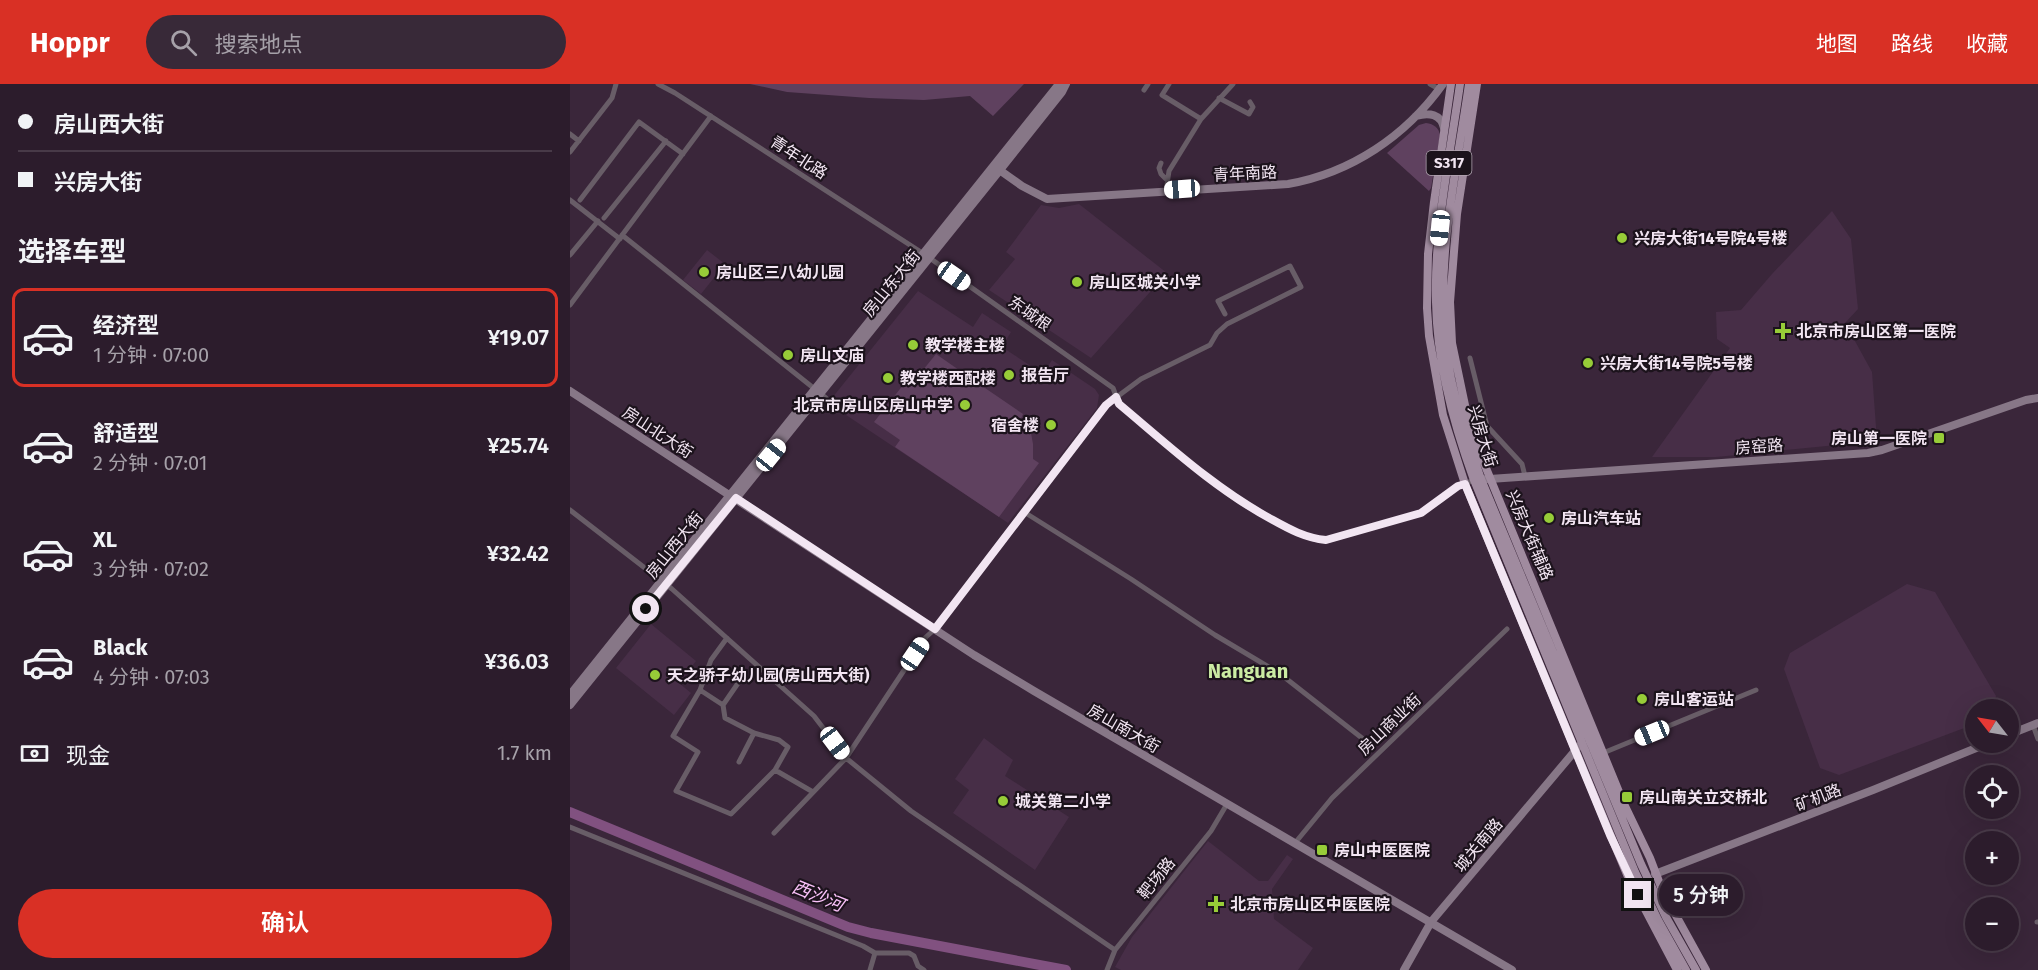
<!DOCTYPE html>
<html lang="zh">
<head>
<meta charset="utf-8">
<style>
	:root { --surface:#2c1c2c; --page:#382938; --text:#f1f3f6; --muted:#a6a1a9; --line:#483a48; --accent:#d93025 }
	body { margin:0; font-family:"Fira Sans","Noto Sans SC",sans-serif; background:var(--page); color:var(--text); height:100vh; display:flex; flex-direction:column; font-size:22px; white-space:nowrap }
	* { box-sizing:border-box; margin:0 }
	p { font-size:20px; color:var(--muted) }
	.icon { flex:none; width:33px; height:33px; fill:none; stroke:currentColor; stroke-width:2; stroke-linecap:round; stroke-linejoin:round }
	.map { position:relative; flex:1; overflow:hidden }
	.side { display:flex; flex-direction:column; background:var(--surface); width:570px }
	.side>* { flex:none }
	.banner { display:grid; align-content:center; height:132px; padding:0 18px; background:var(--surface) }
	.needle { width:39px; rotate:301deg }
	.fabs { position:absolute; left:1395px; top:615px; display:grid; gap:12px }
	.fabs a { display:grid; place-items:center; width:54px; height:54px; border-radius:50%; background:var(--surface); box-shadow:0 6px 24px #0002,0 0 0 2px var(--line); font-size:30px }
	.end { position:absolute; width:27px; height:27px; margin:-14px; border:8px solid #f2e5f2; background:#111; box-shadow:0 0 0 3px #111 }
	.from { border-radius:50% }
	.bubble { position:absolute; height:42px; border-radius:21px; background:var(--surface); box-shadow:0 6px 24px #0002,0 0 0 2px var(--line); font-size:20px; font-weight:600; line-height:42px; text-align:center }
	.car { position:absolute; width:18px; height:36px; margin:-18px -9px; border-radius:8px; box-shadow:0 0 4px 2px #0007; background:linear-gradient(#fff 24%,#345 0 40%,#fff 0 76%,#345 0 86%,#fff 0) }
	.banner b { display:flex; align-items:center; gap:21px; height:57px; font-size:22px }
	.banner b+b { border-top:2px solid var(--line) }
	.banner i { width:15px; height:15px; background:var(--text) }
	ul { padding:0; list-style:none }
	li { display:flex; align-items:center; gap:18px; height:99px; margin:0 12px 9px; padding:0 6px; border:3px solid transparent; border-radius:12px }
	li div { flex:1 }
	li b { display:block; font-size:22px }
	li em { font-style:normal; font-weight:600 }
	li.selected { border-color:var(--accent) }
	li>.icon { width:54px; height:54px; stroke-width:1.5 }
	h2 { padding:0 18px; font-size:27px; line-height:72px }
	.pay { display:flex; align-items:center; gap:15px; height:66px; padding:0 18px; font-size:22px }
	.pay p { margin-inline-start:auto }
	.button { display:flex; gap:12px; margin-top:auto; padding:12px 18px }
	.button a { flex:1; height:69px; border-radius:36px; background:var(--accent); color:#fff; font-size:24px; font-weight:600; line-height:69px; text-align:center }
	header { display:flex; align-items:center; gap:36px; box-sizing:border-box; height:84px; padding:0 30px; background:var(--accent); color:#fff }
	header strong { font-size:28px }
	nav { display:flex; gap:33px; margin-inline-start:auto; font-size:21px }
	.search { width:420px; height:54px; background:var(--page); display:flex; align-items:center; gap:15px; box-sizing:border-box; padding:0 21px; border-radius:33px; color:var(--muted); font-size:22px }
	main { display:flex; flex:1; min-height:0 }
	.map>svg:first-child { display:block }
</style>
</head>
<body>
<header>
<strong>Hoppr</strong>
<div class="search"><svg class="icon" aria-label="search" viewBox="0 0 24 24"><circle cx="10" cy="10" r="6"/><path d="M15 15l6 6"/></svg>搜索地点</div>
<nav><a>地图</a><a>路线</a><a>收藏</a></nav>
</header>
<main>
<section class="side">
<div class="banner">
<b><i class="from"></i>房山西大街</b>
<b><i></i>兴房大街</b>
</div>
<h2>选择车型</h2>
<ul>
<li class="selected"><svg class="icon" aria-label="car" viewBox="0 0 24 24"><path d="M5 17H2v-5l4-1 3-4h7l3 4 3 1v5h-3M9 17h6M6 11h13"/><circle cx="7" cy="17" r="2"/><circle cx="17" cy="17" r="2"/></svg><div><b>经济型</b><p>1 分钟 · 07:00</p></div><em>¥19.07</em></li>
<li><svg class="icon" aria-label="car" viewBox="0 0 24 24"><path d="M5 17H2v-5l4-1 3-4h7l3 4 3 1v5h-3M9 17h6M6 11h13"/><circle cx="7" cy="17" r="2"/><circle cx="17" cy="17" r="2"/></svg><div><b>舒适型</b><p>2 分钟 · 07:01</p></div><em>¥25.74</em></li>
<li><svg class="icon" aria-label="car" viewBox="0 0 24 24"><path d="M5 17H2v-5l4-1 3-4h7l3 4 3 1v5h-3M9 17h6M6 11h13"/><circle cx="7" cy="17" r="2"/><circle cx="17" cy="17" r="2"/></svg><div><b>XL</b><p>3 分钟 · 07:02</p></div><em>¥32.42</em></li>
<li><svg class="icon" aria-label="car" viewBox="0 0 24 24"><path d="M5 17H2v-5l4-1 3-4h7l3 4 3 1v5h-3M9 17h6M6 11h13"/><circle cx="7" cy="17" r="2"/><circle cx="17" cy="17" r="2"/></svg><div><b>Black</b><p>4 分钟 · 07:03</p></div><em>¥36.03</em></li>
</ul>
<div class="pay"><svg class="icon" aria-label="cash" viewBox="0 0 24 24"><path d="M3 7h18v10H3z"/><circle cx="12" cy="12" r="2"/></svg>现金<p>1.7 km</p></div>
<div class="button"><a>确认</a></div>
</section>
<div class="map">
<svg width="1468" height="886" viewBox="0 0 1468 886">
	<rect width="100%" height="100%" fill="#3a263a"/>
	<path fill="#472e47" d="M509,120L597,189L521,274L419,206L445,175L436,168L471,121L489,124Z
		M1262,127L1281,155L1288,225L1275,239L1302,288L1307,357L1146,373H1082L1160,264L1147,255L1146,228L1171,226L1202,190Z
		M137,166L155,180L131,210L113,196Z
		M348,207L403,243L412,229L441,248L432,263L470,288H474L482,276L525,305L529,311L527,324L438,439L258,319Z
		M1337,500L1365,508L1426,612L1421,625L1406,626L1405,640L1269,691L1250,684L1214,585L1220,569Z
		M81,540L126,577L109,599L121,609L104,631L46,584Z
		M414,654L443,676L435,692L499,733L465,786L383,729L399,706L385,695Z
		M638,757L689,797H698L717,771L723,775L702,805L704,835L743,864L728,886H551L545,883L562,853Z"/>
	<path fill="#5f415f" d="M180,0H454L423,32L400,12L354,16L299,14L217,8Z
		M856,39C864,40 869,44 870,51L861,104L859,107L817,69L849,41Z
		M366,270L389,286L386,292L389,294L393,289L453,330L450,337L453,339L457,333L465,341L461,349L463,360V375L469,379L429,433L325,363L330,356L304,338L337,296L353,286Z"/>
	<g fill="none" stroke-linecap="round" stroke-linejoin="round">
		<path stroke="#815180" stroke-width="10" d="M0,728L278,843L301,849L496,886"/>
		<path stroke="#685d67" stroke-width="5" d="M88,0L105,9L354,170L543,304L549,320L642,398L671,419L725,448L743,455L756,457L851,429L870,417L888,402L904,396
			M860,0L869,5
			M574,6L578,0
			M649,14L679,30L683,23L680,18
			M631,35L663,0
			M0,50L9,57
			M0,68L42,14L46,0
			M591,79L589,84L591,90L598,97
			M596,107L599,87L631,35L592,11L599,0
			M0,116L50,155
			M10,116L69,38L113,70
			M34,134L96,57
			M52,151L256,314
			M0,171L28,137
			M0,221L141,32
			M900,274L917,342L952,380L955,392
			M0,426L102,505L244,632L276,674L341,727L545,866
			M454,428L561,495L645,551L709,589L797,658
			M157,554L141,576L130,606L103,652L128,668L106,707L161,730L205,686L243,708
			M130,606L153,621L155,634L184,649L209,656L218,663L205,686
			M153,621L173,592
			M1463,641L1468,655
			M1033,669L1186,606
			M169,678L184,649
			M0,743L293,862L305,869L300,886
			M204,749L276,674L356,553L365,545L536,321L571,295L640,261L647,249L657,240L731,203L720,182L648,217L655,230
			M725,759L762,714L937,545
			M1467,838H1468
			M305,869H339L344,872L348,882L354,886
			M537,886L545,866L641,747L657,720"/>
		<path stroke="#877787" stroke-width="8" d="M846,32C859,28 871,30 874,44
			M428,85L452,102L477,115L718,100C781,89 836,52 873,0
			M0,307L404,571L464,607L942,886
			M905,396L1298,369L1312,366L1456,316L1468,314
			M0,611L489,0
			M0,621L430,86L492,8L496,0
			M1438,651L1468,639
			M1085,790L1303,706L1421,658
			M834,886L861,838L1009,662"/>
		<path stroke="#a08b9f" stroke-width="8" d="M881,0L864,118L858,170L857,224L859,252L873,331L895,400L1058,793L1107,886
			M890,0C880,72 864,145 866,218C867,280 883,339 904,396L1065,788L1088,836L1116,886
			M899,0C887,85 865,177 876,263C881,309 896,352 911,395L1071,780L1096,833L1126,886
			M907,0L887,130L880,218L882,259L900,345L1054,720L1080,774L1093,808L1136,886"/>
	</g>
	<g fill="none" stroke-linecap="round" stroke-linejoin="round">
		<path stroke="#f2e5f2" stroke-width="8" d="M76,525L166,414L365,545L536,321L546,313L549,320C598,361 644,404 701,435C719,445 735,454 756,456L851,429L888,402L895,400L1040,751L1068,811"/>
	</g>
	<g fill="#97cc38" stroke="#1c131c" stroke-width="2">
		<circle cx="1052" cy="154" r="6"/>
		<circle cx="134" cy="188" r="6"/>
		<circle cx="507" cy="198" r="6"/>
		<path d="M1210 238h6v6h6v6h-6v6h-6v-6h-6v-6h6z"/>
		<circle cx="343" cy="261" r="6"/>
		<circle cx="218" cy="271" r="6"/>
		<circle cx="1018" cy="279" r="6"/>
		<circle cx="439" cy="291" r="6"/>
		<circle cx="318" cy="294" r="6"/>
		<circle cx="395" cy="321" r="6"/>
		<circle cx="481" cy="341" r="6"/>
		<rect x="1363" y="348" width="12" height="12" rx="3"/>
		<circle cx="979" cy="434" r="6"/>
		<circle cx="85" cy="591" r="6"/>
		<circle cx="1072" cy="615" r="6"/>
		<rect x="1051" y="707" width="12" height="12" rx="3"/>
		<circle cx="433" cy="717" r="6"/>
		<rect x="746" y="760" width="12" height="12" rx="3"/>
		<path d="M643 811h6v6h6v6h-6v6h-6v-6h-6v-6h6z"/>
	</g>
	<g text-anchor="middle" stroke-width="4.5" stroke-linejoin="round" paint-order="stroke">
		<rect fill="#1c131c" stroke="#b2a6b2" stroke-width="1.5" x="856.5" y="67" width="45" height="24" rx="4.5"/>
		<g font-size="15" font-weight="bold" fill="#f2e5f2">
			<text x="879" y="84">S317</text>
		</g>
		<g font-size="16" fill="#f2e5f2" stroke="#1c131c">
			<text transform="translate(229 73) rotate(33)" y="6">青年北路</text>
			<text transform="translate(675 89) rotate(-3)" y="6">青年南路</text>
			<text transform="translate(321 199) rotate(-51)" y="6">房山东大街</text>
			<text transform="translate(460 229) rotate(35)" y="6">东城根</text>
			<text transform="translate(88 348) rotate(33)" y="6">房山北大街</text>
			<text transform="translate(913 352) rotate(73)" y="6">兴房大街</text>
			<text transform="translate(1189 362) rotate(-4)" y="6">房窑路</text>
			<text transform="translate(960 451) rotate(67)" y="6">兴房大街辅路</text>
			<text transform="translate(104 461) rotate(-51)" y="6">房山西大街</text>
			<text transform="translate(819 640) rotate(-44)" y="6">房山商业街</text>
			<text transform="translate(554 644) rotate(30)" y="6">房山南大街</text>
			<text transform="translate(1248 713) rotate(-21)" y="6">矿机路</text>
			<text transform="translate(908 761) rotate(-50)" y="6">城关南路</text>
			<text transform="translate(586 794) rotate(-51)" y="6">靶场路</text>
		</g>
		<g font-size="16" font-weight="bold" fill="#f2e5f2" stroke="#1c131c" text-anchor="start">
			<text x="1064" y="160">兴房大街14号院4号楼</text>
			<text x="146" y="194">房山区三八幼儿园</text>
			<text x="519" y="204">房山区城关小学</text>
			<text x="1226" y="253">北京市房山区第一医院</text>
			<text x="355" y="267">教学楼主楼</text>
			<text x="230" y="277">房山文庙</text>
			<text x="1030" y="285">兴房大街14号院5号楼</text>
			<text x="451" y="297">报告厅</text>
			<text x="330" y="300">教学楼西配楼</text>
			<text x="383" y="327" text-anchor="end">北京市房山区房山中学</text>
			<text x="469" y="347" text-anchor="end">宿舍楼</text>
			<text x="1357" y="360" text-anchor="end">房山第一医院</text>
			<text x="991" y="440">房山汽车站</text>
			<text x="97" y="597">天之骄子幼儿园(房山西大街)</text>
			<text x="1084" y="621">房山客运站</text>
			<text x="1069" y="719">房山南关立交桥北</text>
			<text x="445" y="723">城关第二小学</text>
			<text x="764" y="772">房山中医医院</text>
			<text x="660" y="826">北京市房山区中医医院</text>
		</g>
		<g font-size="18" font-style="italic" fill="#fbc2fa" stroke="#1c131c">
			<text transform="translate(248 812) rotate(22)" y="6">西沙河</text>
		</g>
		<g font-size="20" font-weight="bold" fill="#cbeba3" stroke="#1c131c">
			<text x="678" y="594">Nanguan</text>
		</g>
	</g>
</svg>
<div class="fabs">
<a><svg class="needle" viewBox="-14 -14 28 28"><path d="M0-13l5 13h-10z" fill="#e53935"/><path d="M0 13l5-13h-10z" fill="#a6a1a9"/></svg></a>
<a><svg class="icon" aria-label="locate" viewBox="0 0 24 24"><circle cx="12" cy="12" r="6"/><path d="M12 2v4M12 18v4M2 12h4M18 12h4"/></svg></a>
<a>+</a>
<a>−</a>
</div>
<i class="end from" style="left:76px;top:525px"></i>
<i class="end" style="left:1068px;top:811px"></i>
<div class="bubble" style="left:1089px;top:790px;width:84px">5 分钟</div>
<i class="car" style="left:612px;top:105px;rotate:266deg"></i>
<i class="car" style="left:870px;top:144px;rotate:186deg"></i>
<i class="car" style="left:384px;top:192px;rotate:125deg"></i>
<i class="car" style="left:201px;top:371px;rotate:39deg"></i>
<i class="car" style="left:345px;top:570px;rotate:34deg"></i>
<i class="car" style="left:1082px;top:649px;rotate:248deg"></i>
<i class="car" style="left:265px;top:659px;rotate:143deg"></i>
</div>
</main>
</body>
</html>
